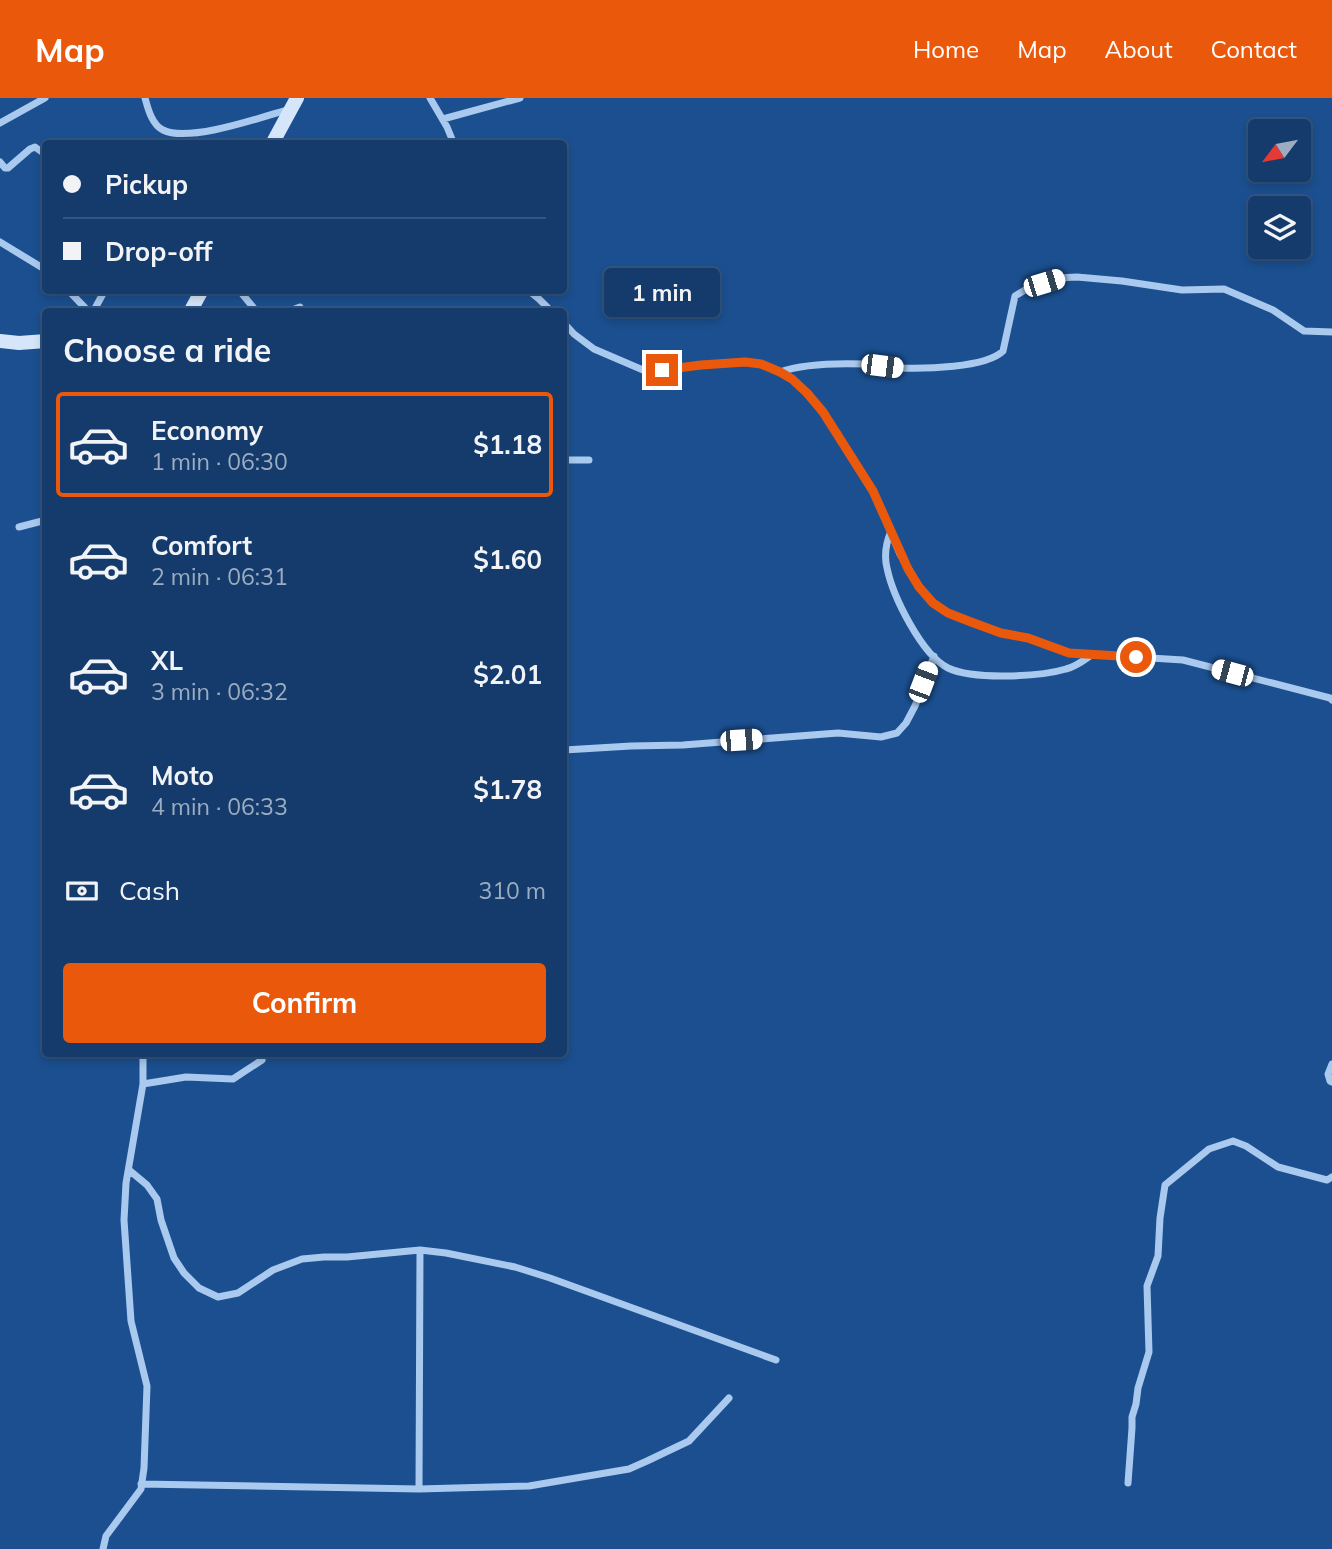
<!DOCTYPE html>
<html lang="en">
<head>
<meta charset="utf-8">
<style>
	:root { --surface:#143b6b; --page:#214673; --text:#f1f3f6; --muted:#9dadc1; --line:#33557e; --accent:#ea580c }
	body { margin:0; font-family:Mulish,sans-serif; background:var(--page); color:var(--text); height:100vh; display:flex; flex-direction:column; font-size:26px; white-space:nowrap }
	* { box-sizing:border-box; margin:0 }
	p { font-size:23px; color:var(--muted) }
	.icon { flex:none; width:38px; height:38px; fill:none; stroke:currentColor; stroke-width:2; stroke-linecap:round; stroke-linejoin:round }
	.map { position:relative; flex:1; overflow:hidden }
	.details { position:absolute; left:42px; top:210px; width:525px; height:749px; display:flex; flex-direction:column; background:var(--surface); border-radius:7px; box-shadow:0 4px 10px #0003,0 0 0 2px var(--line) }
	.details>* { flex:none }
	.guide { position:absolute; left:42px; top:42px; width:525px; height:154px; border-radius:7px; box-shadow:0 4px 10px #0003,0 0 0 2px var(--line); display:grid; align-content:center; height:154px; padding:0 21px; background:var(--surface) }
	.needle { width:46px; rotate:238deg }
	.tools { position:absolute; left:1248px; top:21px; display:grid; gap:14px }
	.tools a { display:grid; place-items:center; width:63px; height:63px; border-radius:7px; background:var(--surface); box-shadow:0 4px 10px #0003,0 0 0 2px var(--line); font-size:35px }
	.end { position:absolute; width:32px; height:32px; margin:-16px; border:9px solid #ea580c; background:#fff; box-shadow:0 0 0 4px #fff }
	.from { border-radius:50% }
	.bubble { position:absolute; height:49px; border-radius:7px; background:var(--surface); box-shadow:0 4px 10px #0003,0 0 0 2px var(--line); font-size:23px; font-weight:700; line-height:49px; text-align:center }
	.car { position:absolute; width:21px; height:42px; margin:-21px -10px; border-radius:9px; box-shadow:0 0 5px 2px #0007; background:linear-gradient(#fff 24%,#345 0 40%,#fff 0 76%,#345 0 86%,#fff 0) }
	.guide b { display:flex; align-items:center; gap:24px; height:66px; font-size:26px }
	.guide b+b { border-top:2px solid var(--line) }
	.guide i { width:18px; height:18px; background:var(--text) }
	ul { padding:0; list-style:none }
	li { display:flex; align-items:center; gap:21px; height:105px; margin:0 14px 10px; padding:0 7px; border:4px solid transparent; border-radius:7px }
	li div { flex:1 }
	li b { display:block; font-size:26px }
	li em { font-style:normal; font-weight:700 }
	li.on { border-color:var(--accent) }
	li>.icon { width:63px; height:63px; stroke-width:1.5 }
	h2 { padding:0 21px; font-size:32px; line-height:84px }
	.pay { display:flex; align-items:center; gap:18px; height:77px; padding:0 21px; font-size:26px }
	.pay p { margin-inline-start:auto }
	.primary-button { display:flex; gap:14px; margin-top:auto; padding:14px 21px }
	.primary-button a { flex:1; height:80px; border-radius:7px; background:var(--accent); color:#fff; font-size:28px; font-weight:700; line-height:80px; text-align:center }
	header { display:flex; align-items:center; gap:42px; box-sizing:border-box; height:98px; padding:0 35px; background:var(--accent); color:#fff }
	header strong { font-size:33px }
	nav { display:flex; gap:38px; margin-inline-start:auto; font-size:24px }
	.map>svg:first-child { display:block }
</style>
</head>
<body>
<header>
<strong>Map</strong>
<nav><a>Home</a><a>Map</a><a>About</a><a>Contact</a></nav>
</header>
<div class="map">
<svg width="1332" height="1451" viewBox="0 0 1332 1451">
	<rect width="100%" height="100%" fill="#1b4f8f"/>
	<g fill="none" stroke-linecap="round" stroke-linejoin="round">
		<path stroke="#a9c9ee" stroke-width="7" d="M145,0C148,11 152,27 163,32C189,45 262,19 290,11
			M430,0L447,29L454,46
			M443,21L520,0
			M0,25L45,0
			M0,64L5,70H8L30,51L35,49L46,57
			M0,144L46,172
			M68,192L89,214
			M239,192L257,214
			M528,192L539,201L552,214
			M93,214L105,192
			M287,214L300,209
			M564,225L574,236L594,251L643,272H662L700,267L745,264L761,266L780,274L792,281L807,295L823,314L873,393L900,456L919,489L933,505L948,515L1001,535L1029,540L1069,555L1183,562L1330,600L1332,602
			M780,274C805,265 839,265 866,266C877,266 887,269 898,270C923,271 986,270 1003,253L1015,198L1030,189L1058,180L1077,179L1122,183L1182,192L1224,191L1273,212L1304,233L1332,234
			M564,362H589
			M19,429L46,422
			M891,433C886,445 884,458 887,470C893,499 922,557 948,570C973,582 1039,579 1066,571C1075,569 1083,563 1090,558
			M564,652L631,648L683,647L838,635L881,639L897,635L906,625L915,608L934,558
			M1332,966L1328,976L1330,983L1332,984
			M143,986L186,979L233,981L262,962
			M129,1072L147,1087L157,1101L161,1122L174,1160L184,1175L199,1190L218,1199L238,1195L273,1172L302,1161L324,1159H347L420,1152L446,1155L515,1169L550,1180L776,1262
			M1128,1385L1132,1330V1319L1136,1306L1138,1290L1149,1254L1147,1188L1158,1158L1160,1120L1165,1087L1209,1051L1233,1043L1246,1048L1278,1069L1327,1082L1332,1079
			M141,1386L419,1391L529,1388L629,1371L647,1363L689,1343L729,1300
			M419,1391L420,1152
			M103,1451L106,1438L141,1391L144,1370L147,1288L131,1223L124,1122L126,1085L143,986V956"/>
		<path stroke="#d6e6fa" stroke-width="14" d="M272,46L297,0
			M190,214L202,192
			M0,243L19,245L46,243"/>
	</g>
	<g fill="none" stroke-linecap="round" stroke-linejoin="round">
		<path stroke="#ea580c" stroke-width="9" d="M662,272L701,267L745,264L761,266L780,274L792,281L807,295L823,314L873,393L908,471L919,489L933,505L948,515L971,524L1001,535L1028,540L1069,555L1136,559"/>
	</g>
</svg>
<div class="tools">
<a><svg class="needle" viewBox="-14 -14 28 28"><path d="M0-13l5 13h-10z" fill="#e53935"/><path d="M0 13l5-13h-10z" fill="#9dadc1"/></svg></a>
<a><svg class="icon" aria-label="layers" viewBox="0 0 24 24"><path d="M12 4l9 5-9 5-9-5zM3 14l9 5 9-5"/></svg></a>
</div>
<i class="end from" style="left:1136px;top:559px"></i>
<i class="end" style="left:662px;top:272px"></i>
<div class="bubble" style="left:604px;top:170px;width:116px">1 min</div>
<i class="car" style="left:1044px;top:185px;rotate:73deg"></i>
<i class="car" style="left:882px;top:268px;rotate:97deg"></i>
<i class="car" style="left:1232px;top:575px;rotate:285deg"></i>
<i class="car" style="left:923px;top:584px;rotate:21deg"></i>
<i class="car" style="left:741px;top:642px;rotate:86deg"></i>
<div class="guide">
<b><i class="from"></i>Pickup</b>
<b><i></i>Drop-off</b>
</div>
<section class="details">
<h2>Choose a ride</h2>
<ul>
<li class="on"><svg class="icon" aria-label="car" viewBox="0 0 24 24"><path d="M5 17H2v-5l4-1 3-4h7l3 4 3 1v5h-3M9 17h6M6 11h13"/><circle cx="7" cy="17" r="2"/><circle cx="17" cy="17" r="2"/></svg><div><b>Economy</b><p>1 min · 06:30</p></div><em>$1.18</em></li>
<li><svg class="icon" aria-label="car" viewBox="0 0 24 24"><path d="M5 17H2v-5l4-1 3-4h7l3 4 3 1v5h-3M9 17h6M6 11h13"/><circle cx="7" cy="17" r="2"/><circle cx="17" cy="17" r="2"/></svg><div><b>Comfort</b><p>2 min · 06:31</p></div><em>$1.60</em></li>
<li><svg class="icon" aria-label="car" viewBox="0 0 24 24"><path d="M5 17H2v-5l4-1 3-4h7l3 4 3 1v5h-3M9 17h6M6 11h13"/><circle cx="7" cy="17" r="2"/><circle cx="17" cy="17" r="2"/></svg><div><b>XL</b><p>3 min · 06:32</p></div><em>$2.01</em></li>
<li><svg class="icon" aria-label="car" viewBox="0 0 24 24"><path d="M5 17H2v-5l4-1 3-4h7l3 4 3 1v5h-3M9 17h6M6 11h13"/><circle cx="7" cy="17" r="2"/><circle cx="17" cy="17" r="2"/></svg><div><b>Moto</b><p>4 min · 06:33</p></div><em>$1.78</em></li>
</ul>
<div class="pay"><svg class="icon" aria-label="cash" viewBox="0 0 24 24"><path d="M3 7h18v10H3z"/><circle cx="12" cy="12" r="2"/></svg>Cash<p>310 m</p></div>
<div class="primary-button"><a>Confirm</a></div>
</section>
</div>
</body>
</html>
